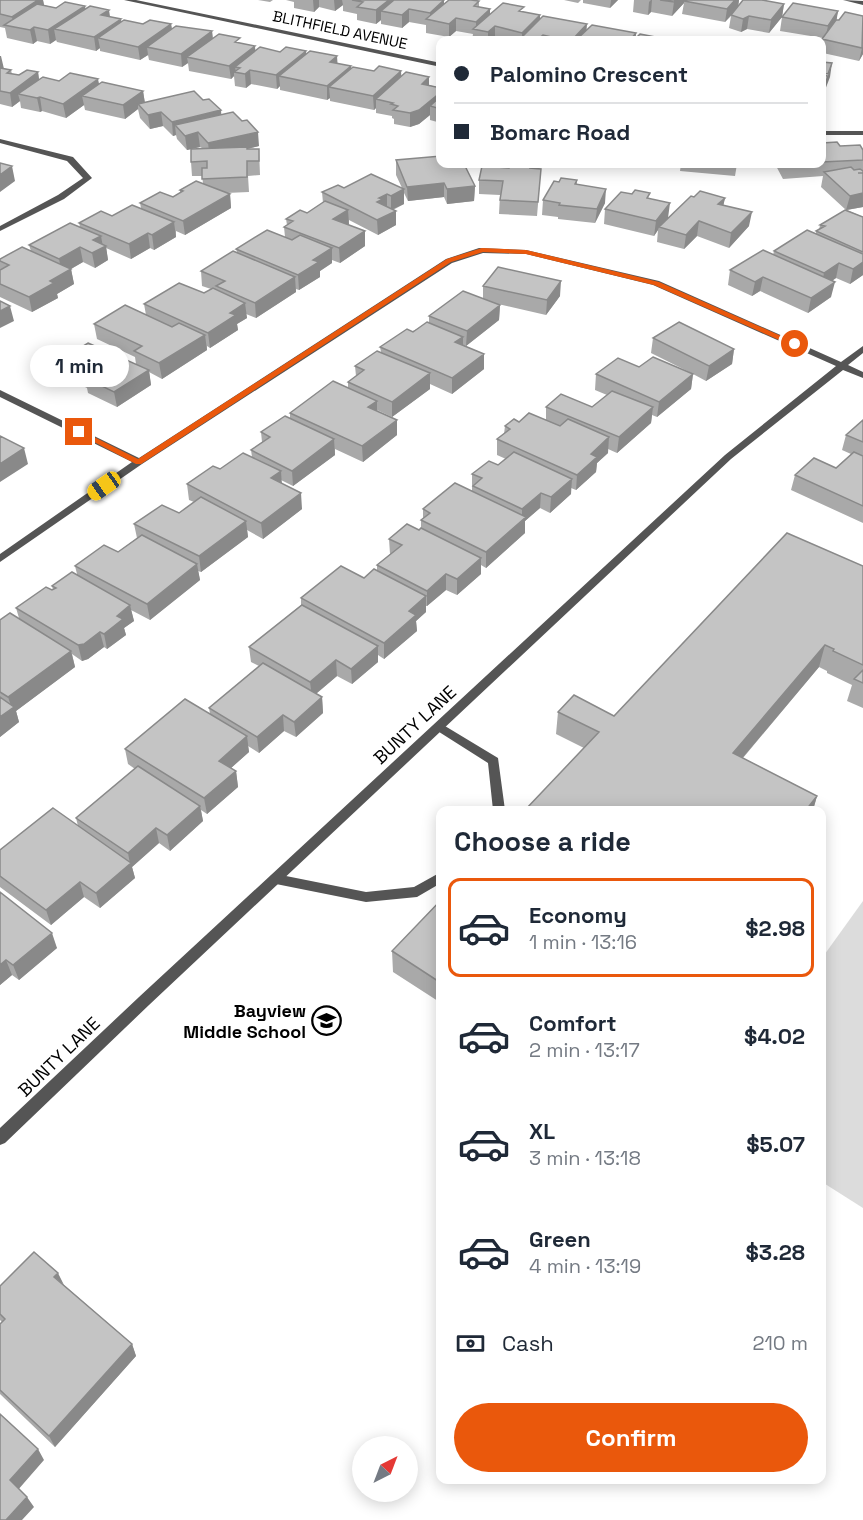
<!DOCTYPE html>
<html lang="en">
<head>
<meta charset="utf-8">
<style>
	:root { --surface:#fff; --page:#f2f2f3; --text:#1f2937; --muted:#747a83; --line:#e0e1e3; --accent:#ea580c }
	body { margin:0; font-family:"Space Grotesk",sans-serif; background:var(--page); color:var(--text); height:100vh; display:flex; flex-direction:column; font-size:22px; white-space:nowrap }
	* { box-sizing:border-box; margin:0 }
	p { font-size:20px; color:var(--muted) }
	.icon { flex:none; width:33px; height:33px; fill:none; stroke:currentColor; stroke-width:2; stroke-linecap:round; stroke-linejoin:round }
	.map { position:relative; flex:1; overflow:hidden }
	.sheet { position:absolute; left:436px; top:806px; width:390px; height:678px; display:flex; flex-direction:column; background:var(--surface); border-radius:12px; box-shadow:0 3px 15px #0003 }
	.sheet>* { flex:none }
	.top-card { position:absolute; left:436px; top:36px; width:390px; height:132px; border-radius:12px; box-shadow:0 3px 15px #0003; display:grid; align-content:center; height:132px; padding:0 18px; background:var(--surface) }
	.needle { width:39px; rotate:42deg }
	.buttons { position:absolute; left:352px; top:1436px; display:grid; gap:12px }
	.buttons a { display:grid; place-items:center; width:66px; height:66px; border-radius:50%; background:var(--surface); box-shadow:0 3px 15px #0003; font-size:30px }
	.end { position:absolute; width:27px; height:27px; margin:-14px; border:8px solid #ea580c; background:#fff; box-shadow:0 0 0 3px #fff }
	.from { border-radius:50% }
	.bubble { position:absolute; height:42px; border-radius:21px; background:var(--surface); box-shadow:0 3px 15px #0003; font-size:20px; font-weight:800; line-height:42px; text-align:center }
	.car { position:absolute; width:18px; height:36px; margin:-18px -9px; border-radius:8px; box-shadow:0 0 4px 2px #0007; background:linear-gradient(#f5c518 24%,#345 0 40%,#f5c518 0 76%,#345 0 86%,#f5c518 0) }
	.top-card b { display:flex; align-items:center; gap:21px; height:57px; font-size:22px }
	.top-card b+b { border-top:2px solid var(--line) }
	.top-card i { width:15px; height:15px; background:var(--text) }
	ul { padding:0; list-style:none }
	li { display:flex; align-items:center; gap:18px; height:99px; margin:0 12px 9px; padding:0 6px; border:3px solid transparent; border-radius:12px }
	li div { flex:1 }
	li b { display:block; font-size:22px }
	li em { font-style:normal; font-weight:800 }
	li.on { border-color:var(--accent) }
	li>.icon { width:54px; height:54px; stroke-width:1.5 }
	h2 { padding:0 18px; font-size:27px; line-height:72px }
	.pay { display:flex; align-items:center; gap:15px; height:66px; padding:0 18px; font-size:22px }
	.pay p { margin-inline-start:auto }
	.action { display:flex; gap:12px; margin-top:auto; padding:12px 18px }
	.action a { flex:1; height:69px; border-radius:36px; background:var(--accent); color:#fff; font-size:24px; font-weight:800; line-height:69px; text-align:center }
	.map>svg:first-child { display:block }
</style>
</head>
<body>
<div class="map">
<svg width="863" height="1520" viewBox="0 0 863 1520">
	<rect width="100%" height="100%" fill="#fff"/>
	<path fill="#dcdcdc" d="M863,901V1208L822,1182V958Z"/>
	<g fill="none" stroke-linecap="round" stroke-linejoin="round">
		<path fill="#555" fill-rule="evenodd" d="M440,723L498,758L505,810H493L488,763L436,730L434,727L436,724Z
			M441,872V883L417,897L366,902L271,883L270,879L271,875L276,874L366,892L414,887Z"/>
		<path fill="#555" fill-rule="evenodd" d="M124,0H136L441,63V67Z
			M843,0L863,1V5Z
			M822,131H863V135H822Z
			M0,139L73,157L92,178L64,199L0,231V226L58,195L83,178L67,161L0,143Z
			M479,248L526,250L659,281L841,362L863,346V353L848,365L863,372V378L843,370L731,459L149,1005L5,1143L0,1145V1128L139,997L725,455L836,366L653,285L526,254L483,253L452,263L142,464L0,562V554L132,462L0,397V390L139,458L446,259Z"/>
	</g>
	<path fill="#a9a9a9" d="M0,0H43L44,5L56,8L85,6V9L110,17L121,19V23L143,24H171L172,29L212,31L213,38L240,43L255,51L280,52L306,55L337,56V63L351,69L374,71H401V76L429,77V85L441,88V123L430,120V115L419,124L410,127L394,124V119L392,118V116L376,113V108L374,110L330,101V98L327,100L280,90V86L277,89L251,84L246,88L235,86L234,76L231,79L189,71L188,63L182,67L149,60L148,55L140,60L100,51V48L96,51L57,42L56,40L50,44L37,41L33,44L7,38L5,28L0,27Z
		M258,0H273L270,2Z
		M286,0H444V4L479,1V7L490,15L523,12L540,15V18L587,30L636,33V38L666,39V40H500L495,39L493,40H472L473,34L456,31L449,37L426,33V25L409,22L402,28L381,24V20L376,24L357,20V14L343,11V5L335,11L319,7L314,12L294,8V2Z
		M564,0H581L578,3Z
		M583,0H618L610,8L583,3Z
		M634,0H739L738,7L784,4L782,17L769,33L747,29L741,32L729,28L731,16L725,22L682,14L684,3L672,16L651,12L648,15L633,12Z
		M838,11L836,20H839L863,16V54L859,61L823,53L822,59V41L823,38L780,31L782,17Z
		M0,56L3,68L11,70L12,74L19,75L38,72L39,80L99,84L143,91L145,103L203,100L259,146L247,149H259L260,175L248,176L249,192L226,193L230,194L231,208L185,235L176,231V237L154,250L150,248L131,259L106,248L108,260L95,268L83,262L71,269L74,284L57,294L58,298L32,312L0,297V259L31,251L29,245L80,227L79,223L112,216L141,208L140,203L173,197L180,193V190L203,183L202,176H192L191,162L202,148L200,147L187,150L177,139L176,135L173,136L163,126L150,129L140,118L138,109L125,119L85,110L84,105L66,118L42,111L40,112L21,108L20,101L12,107L0,104Z
		M822,143L863,150V207L847,210L863,217V275L850,284L836,278L832,281L831,297L808,313L760,291L752,296L728,285L730,270L773,255L774,251L816,234V231L819,230L820,225L846,210L821,187L823,176L783,179L775,164H822Z
		M396,160L475,186L474,201L447,204L444,197L408,201L404,193V204L393,210L396,211V225L378,235L349,220L348,225L365,231V246L340,263L332,260V263L320,271V277L299,290L296,289V292L256,318L246,314L247,318L237,324L238,330L210,348L207,346V350L162,379L149,372L151,385L117,407L88,393L87,388L67,378L64,362L76,355L75,351L136,364L135,357L97,339L94,324L146,315L144,304L204,293L211,289L202,286L201,271L237,252L236,249L285,237L284,227L287,225L286,219L307,213L323,203L322,192L344,188H402L396,175Z
		M634,164H656L655,167L634,165Z
		M681,164H737L735,176L680,171Z
		M509,168L541,169L537,216L499,214L500,195L479,194V180Z
		M577,180V184L605,203L595,223L558,219V217L542,215L543,200L559,182Z
		M694,197L725,198L723,205L749,226L729,248L697,236L684,249L657,242L658,230L654,236L604,224L605,209L649,198L668,218Z
		M483,286L560,296L546,315L498,304L500,305L499,320L466,346L463,345L484,354V369L452,394L430,384V389L392,417L377,410L397,435L363,462L335,449V455L293,486L281,480L282,483L302,509L263,539L247,530L248,537L201,572L198,571L200,580L150,620L131,610L134,621L124,628L126,635L107,649L104,647L88,659L82,661L72,654L75,667L16,711L19,722L0,737V620L19,618L16,608L53,590L52,586L77,574L75,566L118,552L137,538L134,524L179,513L194,502L189,500L187,484L220,469L252,457L251,450L262,442L261,432L290,418V413L348,388V382L356,376L355,366L381,352L380,347L429,323V316L483,298Z
		M653,338L734,349L732,364L706,381L693,374L691,389L657,417L652,415L651,423L617,453L608,449V453L597,463L596,472L576,490L571,488V494L550,513L540,508L525,521V533L486,568L481,565V574L457,595L446,590L427,606H426V612L416,621L417,631L384,659L378,655V662L352,684L337,676L316,694L322,697L323,713L296,737L284,731L259,753L248,746L249,752L231,768L236,771L238,787L207,814L201,810L203,821L170,851L159,843L132,867L135,878L100,908L84,897L51,925L0,887V850L78,826L76,818L135,769L128,764L125,749L210,714L209,708L259,666L251,662L249,647L301,605V598L364,578L377,571V565L390,554L389,539L419,530L421,529V520L423,518V509L472,491V474L498,465L506,459L497,455V439L504,434L505,426L519,422L546,420V407H592L607,395L595,390L596,374L639,367L691,373L651,353Z
		M863,420V523L791,490L795,475L836,468L851,454L842,450L846,435Z
		M863,566V708L847,701L852,685L827,673V671L819,667L743,758L817,796L813,810H525L584,748L556,734L558,712L614,716Z
		M0,892L57,948L19,980L12,975L0,985Z
		M441,900V1003L393,972L392,951Z
		M64,1285L132,1344L136,1356L55,1447L0,1394V1324L2,1322L0,1320V1286Z"/>
	<path fill="#898989" d="M38,0H43L45,10L14,27L12,17Z
		M313,0H319V7L314,12Z
		M334,0H342L343,5L335,11Z
		M389,0H403L381,11V20L376,24V10Z
		M444,0V14L430,20V13Z
		M611,0H618L610,8Z
		M651,0H652L651,12L648,15L649,2Z
		M676,0H686L684,1V3L672,16L674,2Z
		M735,0H739L738,7L725,22L727,9Z
		M784,4L782,17L769,33L771,20Z
		M85,6L87,19L54,29L56,40L50,44L48,30Z
		M409,9V22L402,28V15Z
		M490,9V22L476,30V22Z
		M109,10L111,23L101,15Z
		M838,11L836,24L825,39L828,26Z
		M540,15V29L522,39V33Z
		M749,16L747,29L741,32L743,19Z
		M456,18V31L449,37V24Z
		M121,19L123,32L98,38L100,48L96,51L94,37Z
		M171,24L173,37L147,47L148,55L140,60L138,47Z
		M587,24L586,38L584,40H572Z
		M495,26V39L493,40H488V32Z
		M34,27L37,41L33,44L30,30Z
		M212,31L213,45L187,57L188,63L182,67L181,54Z
		M636,33L635,40H630Z
		M255,46L256,60L235,67L236,72H234V76L231,79L229,66Z
		M863,46V54L859,61L862,48Z
		M306,51L307,65L279,76L280,86L277,89L276,75Z
		M0,56H1L4,69L0,72Z
		M337,56L338,70L330,62Z
		M832,63L830,77L822,98L823,90Z
		M351,66V80L329,87L330,98L327,100V86Z
		M250,70L251,84L246,88L245,74Z
		M401,71L402,85L376,99V108L374,110L373,96Z
		M38,72L40,86L18,94L20,101L12,107L10,93Z
		M429,77V91L422,84Z
		M98,79L101,93L82,96L84,105L66,118L63,104Z
		M143,91L145,104H138V109L125,119L123,105Z
		M441,92V105L430,106V115L419,124L410,127V113Z
		M40,97L42,111L40,112L37,98Z
		M221,110L222,124L175,125L176,135L173,136L172,122Z
		M161,112L163,126L150,129L148,115Z
		M198,132L200,147L187,150L185,136Z
		M258,132L259,146L247,149L248,163L247,149L210,158L208,143Z
		M12,166L15,181L0,192V175Z
		M444,183V197L408,201L407,187Z
		M475,186L474,201L447,204V189Z
		M404,189V204L391,210V196Z
		M606,189L605,203L595,223L597,209Z
		M863,193V207L846,210L850,196Z
		M230,194L231,208L185,235L183,221Z
		M387,194V209L377,202L379,198Z
		M725,198L722,212L718,204Z
		M670,203L668,218L659,227L658,230L654,236L656,221Z
		M348,210L349,224L334,234L333,219Z
		M396,211V225L378,235L377,220Z
		M752,212L749,226L729,248L731,233Z
		M699,221L697,236L684,249L686,235Z
		M174,222L176,237L154,250L152,235Z
		M365,231V246L340,263L339,248Z
		M148,233L150,248L131,259L129,244Z
		M101,236L103,247L106,246L108,260L95,268L92,253L93,240Z
		M80,247L83,262L62,274L59,259Z
		M332,248V263L320,271V277L299,290L298,275L313,260Z
		M863,262V275L850,284L853,269Z
		M839,263L836,278L821,288L824,273Z
		M71,269L74,284L57,294L58,298L32,312L29,297L50,281Z
		M295,277L296,292L256,318L255,303Z
		M763,277L760,291L752,296L755,282Z
		M561,281L560,296L546,315L547,300Z
		M835,282L831,297L808,313L811,298Z
		M245,303L247,318L237,324L238,330L210,348L208,333L230,313Z
		M500,305L499,320L466,346L467,331Z
		M10,306L14,321L0,328V311Z
		M205,335L207,350L162,379L159,363Z
		M463,337V352L455,342Z
		M734,349L732,364L706,381L709,366Z
		M484,354V369L452,394V378Z
		M149,370L151,385L117,407L114,392Z
		M430,373V389L392,417V402Z
		M693,374L691,389L657,417L659,402Z
		M377,401V416L368,407Z
		M653,407L651,423L617,453L619,437Z
		M397,420V435L363,462L362,446Z
		M609,437L608,453L597,463L596,472L576,490L577,475L591,454Z
		M334,439L335,455L293,486L292,471Z
		M24,448L28,464L0,482V464Z
		M281,471L282,487L271,478Z
		M572,479L571,494L550,513L551,497Z
		M301,493L302,509L263,539L261,523Z
		M541,493L540,508L525,521V533L486,568V552L522,521V509Z
		M246,521L248,537L201,572L199,556Z
		M481,558V574L457,595V579Z
		M197,564L200,580L150,620L147,604Z
		M446,574V590L427,606V591Z
		M426,596V612L416,621L417,631L384,659V643L409,611Z
		M130,605L134,621L124,628L126,635L107,649L104,634L117,616Z
		M100,632L104,647L88,659L82,661L78,645Z
		M825,645L819,667L728,775L733,753Z
		M378,646V662L352,684L351,669Z
		M71,651L75,667L16,711L19,722L0,737V717L12,709L8,697Z
		M336,660L337,676L312,697L310,682Z
		M322,697L323,713L296,737L294,722Z
		M283,715L284,731L259,753L257,737Z
		M247,736L249,752L222,776L219,761Z
		M236,771L238,787L207,814L204,798Z
		M817,796L813,810H806Z
		M200,806L203,821L170,851L167,835Z
		M156,828L159,843L132,867L135,878L100,908L96,893L130,864L128,853Z
		M80,882L84,897L51,925L46,910Z
		M52,933L57,948L19,980L13,965Z
		M6,960L12,975L0,985V965Z
		M58,1273L64,1285L54,1277Z
		M132,1344L136,1356L55,1447L49,1436Z
		M38,1449L44,1460L17,1491L10,1480Z
		M27,1497L34,1507L22,1520H6Z"/>
	<path fill="#c4c4c4" stroke="#898989" stroke-width="1.5" d="M0,0H38L12,17L0,14Z
		M352,0H389L376,10L357,7L363,2Z
		M394,0H444L430,13L409,9L402,15L381,11Z
		M449,0H471L479,1L474,6L490,9L476,22L456,18L449,24L426,19Z
		M660,0H676L674,2Z
		M685,0H735L727,9L684,1Z
		M743,0H762L784,4L771,20L749,16L743,19L731,15Z
		M65,2L85,6L48,30L34,27L30,30L4,25L37,4L56,8Z
		M503,3L524,7L519,11L540,15L522,33L495,26L488,32L473,29Z
		M793,3L838,11L828,26L782,17Z
		M90,6L109,10L101,15L121,19L94,37L54,29Z
		M845,12L863,16L862,48L822,39L836,20H839Z
		M543,16L587,24L572,40H556L549,39L551,37L543,35L537,40H530L520,39Z
		M124,20L143,24L150,20L171,24L138,47L98,38Z
		M592,25L636,33L630,40H576Z
		M176,26L212,31L181,54L147,47Z
		M219,34L240,38L235,42L255,46L229,66L187,57Z
		M640,34L666,39L664,40H634Z
		M260,47L280,52L286,47L306,51L276,75L250,70L245,74L234,72L240,68L235,67Z
		M310,51L337,56L330,62L351,66L327,86L279,76Z
		M822,62L832,63L828,74L822,73Z
		M379,66L401,71L373,96L329,87L353,67L374,71Z
		M0,68L11,70L7,73L19,75L27,70L38,72L10,93L0,91Z
		M406,72L429,77L422,84L441,88V92L419,110L410,113L393,110L398,106L391,104L393,103L376,99Z
		M70,73L98,79L63,104L40,97L37,98L18,94L43,77L59,81Z
		M822,75L828,76L823,90H822Z
		M102,82L143,91L123,105L82,96Z
		M194,91L203,100L209,99L221,110L172,122L161,112L148,115L138,104Z
		M441,96V109L430,106Z
		M233,112L242,121L247,120L258,132L208,143L198,132L185,136L175,125Z
		M837,142L840,146L860,145L863,150V160L822,162V143Z
		M247,147V149H259V161H247V177L202,179V168H207V161L191,162V149Z
		M441,156V164H464L475,186L447,189L444,183L407,187L396,160Z
		M0,163L12,166L0,175Z
		M510,164L531,165L530,168L541,169L538,202L500,200L503,181L479,180L482,166L509,168Z
		M851,167L854,170L860,169L863,171V173H858H863V193L850,196L824,172Z
		M371,174L404,189L391,196L387,194L379,198L383,199L377,202L396,211L377,220L322,192L338,185L344,188Z
		M561,178L577,180L575,184L606,189L597,209L559,205L560,203L543,200L554,181L559,182Z
		M196,181L230,194L183,221L140,203L160,192L173,197L183,191L180,190Z
		M635,190L650,193L647,198L670,203L656,221L605,209L621,192L632,194Z
		M700,191L725,198L718,204L752,212L731,233L699,221L686,235L659,227L691,196L694,197Z
		M325,201L348,210L333,219L365,231L339,248L284,227L293,221L286,219L300,210L307,213Z
		M132,205L174,222L152,235L148,233L129,244L79,223L101,211L112,216Z
		M845,210L863,217V252L816,231L825,226L820,225Z
		M70,223L101,236L93,240L106,246L92,253L80,247L59,259L29,245Z
		M267,230L292,240L300,235L332,248L313,260L319,262L298,275L236,249Z
		M807,230L863,254V262L853,269L839,263L824,273L774,251Z
		M22,247L71,269L50,281L54,283L29,297L0,284V270L9,265L0,261V259Z
		M763,250L835,282L811,298L763,277L755,282L730,270Z
		M233,251L295,277L255,303L216,286L225,281L201,271Z
		M498,267L561,281L547,300L483,286Z
		M179,283L204,293L213,288L245,303L230,313L236,315L208,333L144,304Z
		M463,291L500,305L467,331L429,316Z
		M0,301L10,306L0,311Z
		M125,305L172,327L179,323L205,335L159,363L134,351L142,346L94,324Z
		M427,322L463,337L455,342L484,354L452,378L380,347L407,329L413,332Z
		M679,322L734,349L709,366L653,338Z
		M88,343L149,370L114,392L85,378L90,375L64,362L79,353L75,351Z
		M377,351L430,373L392,402L348,382L364,370L355,366Z
		M653,357L693,374L659,402L596,374L618,358L639,367Z
		M333,381L377,401L368,407L397,420L362,446L290,413Z
		M612,391L653,407L619,437L546,407L561,394L592,407Z
		M529,413L560,426L568,419L609,437L591,454L597,457L577,475L497,439L510,429L505,426L514,419L519,422Z
		M285,416L334,439L292,471L251,450L270,437L261,432Z
		M863,420V442L846,435Z
		M0,436L24,448L0,464Z
		M514,452L572,479L551,497L541,493L522,509L473,486L482,478L472,474L489,461L498,465Z
		M854,452L863,456V506L795,475L814,458L836,468Z
		M243,453L281,471L271,478L301,493L261,523L187,484L213,466L220,469Z
		M455,483L526,517L486,552L421,520L430,513L423,509Z
		M201,497L246,521L199,556L134,524L162,505L179,513Z
		M407,524L419,530L421,528L481,558L457,579L446,574L427,591L377,565L402,545L389,539Z
		M787,533L863,566V665L833,651L834,649L825,645L733,753L817,796L806,810H525L599,732L558,712L574,695L614,716Z
		M142,535L197,564L147,604L75,566L104,545L118,552Z
		M341,566L364,578L374,569L426,596L409,611L416,615L384,643L301,598Z
		M72,572L130,605L117,616L123,619L104,634L100,632L84,644L78,645L16,608L46,587L52,590L56,588L52,586Z
		M302,605L378,646L351,669L336,660L310,682L249,647Z
		M10,613L71,651L8,697L0,692V620Z
		M263,663L322,697L294,722L283,715L257,737L209,708Z
		M863,670V683L854,679Z
		M0,697L14,707L0,717Z
		M185,699L247,736L219,761L236,771L204,798L125,749Z
		M138,766L200,806L167,835L156,828L128,853L76,818Z
		M53,808L131,863L96,893L80,882L46,910L0,876V850Z
		M0,892L52,933L13,965L6,960L0,965Z
		M441,900V983L392,951Z
		M34,1252L58,1273L54,1277L132,1344L49,1436L0,1390V1324L5,1319L0,1314V1286Z
		M0,1414L38,1449L10,1480L27,1497L6,1520H0Z"/>
	<path fill="#ea580c" d="M482,248L526,250L659,282L799,344L793,346L654,285L526,254L483,252L451,262L141,464H136L75,432L82,431L138,459L447,259Z"/>
	<defs>
		<symbol id="school-ring" viewBox="-11 -11 22 22"><circle r="9.5" fill="#fff" stroke="#000" stroke-width="1.5"/><path d="M0-5L7-2L0 1L-7-2ZM-4 1L0 2.5L4 1V4Q0 6-4 4Z" fill="#000"/></symbol>
	</defs>
	<g fill-rule="evenodd">
		<use href="#school-ring" x="310" y="1004" width="33" height="33"/>
	</g>
	<g text-anchor="middle" stroke-width="4.5" stroke-linejoin="round" paint-order="stroke">
		<g font-size="15" fill="#000" stroke="#fff">
			<text transform="translate(340 30) rotate(12)" y="5">BLITHFIELD AVENUE</text>
		</g>
		<g font-size="18" fill="#000" stroke="#fff">
			<text transform="translate(415 725) rotate(-43)" y="6">BUNTY LANE</text>
			<text transform="translate(59 1057) rotate(-44)" y="6">BUNTY LANE</text>
		</g>
		<g font-size="18" font-weight="bold" fill="#000" stroke="#fff" text-anchor="end">
			<text x="306" y="1017">Bayview<tspan x="306" dy="21">Middle School</tspan></text>
		</g>
	</g>
</svg>
<div class="buttons">
<a><svg class="needle" viewBox="-14 -14 28 28"><path d="M0-13l5 13h-10z" fill="#e53935"/><path d="M0 13l5-13h-10z" fill="#747a83"/></svg></a>
</div>
<i class="end from" style="left:795px;top:344px"></i>
<i class="end" style="left:79px;top:432px"></i>
<div class="bubble" style="left:30px;top:345px;width:99px">1 min</div>
<i class="car" style="left:104px;top:486px;rotate:235deg"></i>
<div class="top-card">
<b><i class="from"></i>Palomino Crescent</b>
<b><i></i>Bomarc Road</b>
</div>
<section class="sheet">
<h2>Choose a ride</h2>
<ul>
<li class="on"><svg class="icon" aria-label="car" viewBox="0 0 24 24"><path d="M5 17H2v-5l4-1 3-4h7l3 4 3 1v5h-3M9 17h6M6 11h13"/><circle cx="7" cy="17" r="2"/><circle cx="17" cy="17" r="2"/></svg><div><b>Economy</b><p>1 min · 13:16</p></div><em>$2.98</em></li>
<li><svg class="icon" aria-label="car" viewBox="0 0 24 24"><path d="M5 17H2v-5l4-1 3-4h7l3 4 3 1v5h-3M9 17h6M6 11h13"/><circle cx="7" cy="17" r="2"/><circle cx="17" cy="17" r="2"/></svg><div><b>Comfort</b><p>2 min · 13:17</p></div><em>$4.02</em></li>
<li><svg class="icon" aria-label="car" viewBox="0 0 24 24"><path d="M5 17H2v-5l4-1 3-4h7l3 4 3 1v5h-3M9 17h6M6 11h13"/><circle cx="7" cy="17" r="2"/><circle cx="17" cy="17" r="2"/></svg><div><b>XL</b><p>3 min · 13:18</p></div><em>$5.07</em></li>
<li><svg class="icon" aria-label="car" viewBox="0 0 24 24"><path d="M5 17H2v-5l4-1 3-4h7l3 4 3 1v5h-3M9 17h6M6 11h13"/><circle cx="7" cy="17" r="2"/><circle cx="17" cy="17" r="2"/></svg><div><b>Green</b><p>4 min · 13:19</p></div><em>$3.28</em></li>
</ul>
<div class="pay"><svg class="icon" aria-label="cash" viewBox="0 0 24 24"><path d="M3 7h18v10H3z"/><circle cx="12" cy="12" r="2"/></svg>Cash<p>210 m</p></div>
<div class="action"><a>Confirm</a></div>
</section>
</div>
</body>
</html>
